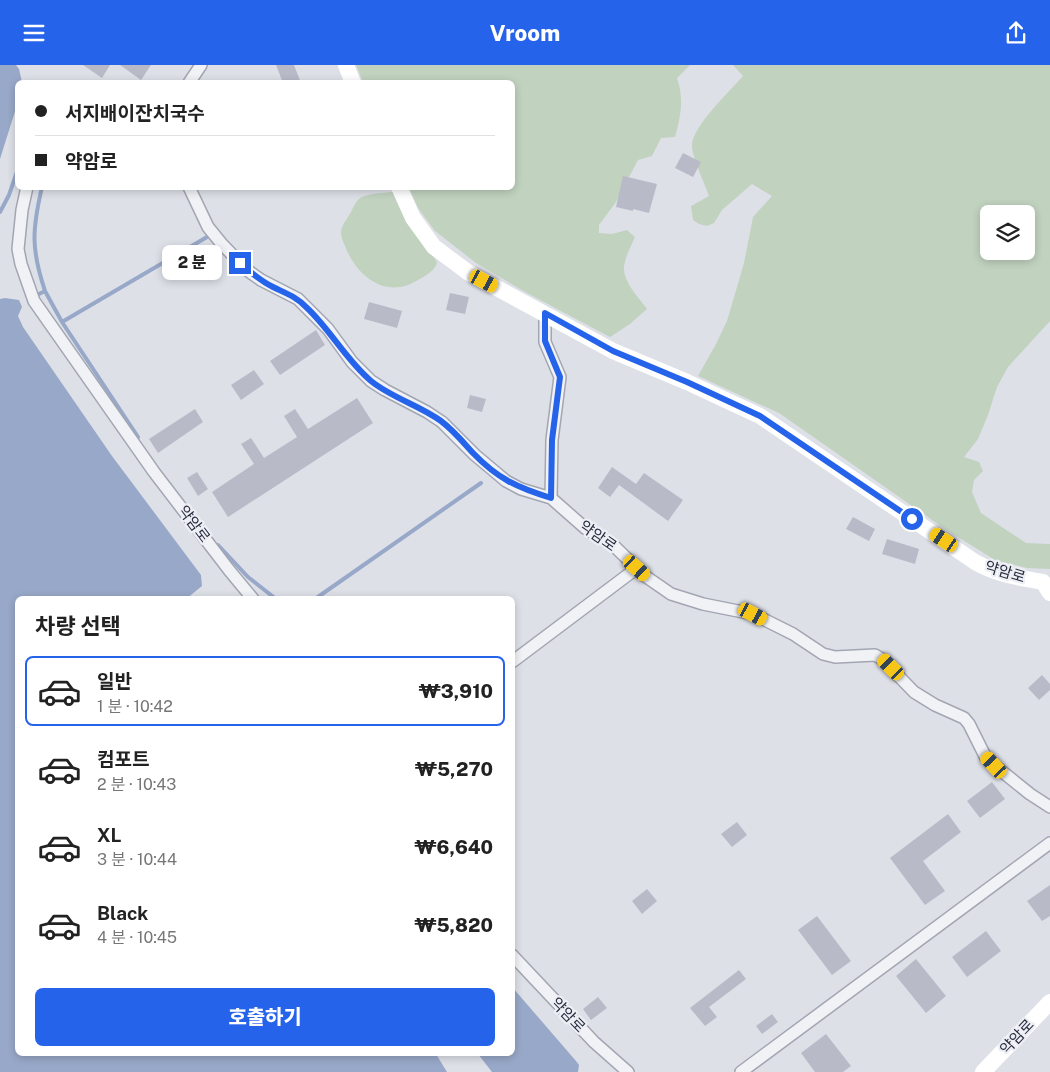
<!DOCTYPE html>
<html lang="ko">
<head>
<meta charset="utf-8">
<style>
	:root { --surface:#fff; --page:#f6f6f6; --text:#222; --muted:#767676; --line:#e0e0e0; --accent:#2563eb }
	body { margin:0; font-family:"Public Sans","Noto Sans KR",sans-serif; background:var(--page); color:var(--text); height:100vh; display:flex; flex-direction:column; font-size:19px; white-space:nowrap }
	* { box-sizing:border-box; margin:0 }
	p { font-size:16px; color:var(--muted) }
	.icon { flex:none; width:28px; height:28px; fill:none; stroke:currentColor; stroke-width:2; stroke-linecap:round; stroke-linejoin:round }
	.map { position:relative; flex:1; overflow:hidden }
	.sheet { position:absolute; left:15px; top:531px; width:500px; height:460px; display:flex; flex-direction:column; background:var(--surface); border-radius:8px; box-shadow:0 2px 8px #0003 }
	.sheet>* { flex:none }
	.banner { position:absolute; left:15px; top:15px; width:500px; height:110px; border-radius:8px; box-shadow:0 2px 8px #0003; display:grid; align-content:center; height:110px; padding:0 20px; background:var(--surface) }
	.fabs { position:absolute; left:980px; top:140px; display:grid; gap:10px }
	.fabs a { display:grid; place-items:center; width:55px; height:55px; border-radius:8px; background:var(--surface); box-shadow:0 2px 8px #0003; font-size:25px }
	.end { position:absolute; width:22px; height:22px; margin:-11px; border:6px solid #2563eb; background:#fff; box-shadow:0 0 0 2px #fff }
	.from { border-radius:50% }
	.bubble { position:absolute; height:35px; border-radius:8px; background:var(--surface); box-shadow:0 2px 8px #0003; font-size:16px; font-weight:800; line-height:35px; text-align:center }
	.car { position:absolute; width:15px; height:30px; margin:-15px -8px; border-radius:6px; box-shadow:0 0 4px 1px #0007; background:linear-gradient(#f5c518 24%,#345 0 40%,#f5c518 0 76%,#345 0 86%,#f5c518 0) }
	.banner b { display:flex; align-items:center; gap:18px; height:48px; font-size:19px }
	.banner b+b { border-top:1px solid var(--line) }
	.banner i { width:12px; height:12px; background:var(--text) }
	ul { padding:0; list-style:none }
	li { display:flex; align-items:center; gap:15px; height:70px; margin:0 10px 8px; padding:0 10px; border:2px solid transparent; border-radius:8px }
	li div { flex:1 }
	li b { display:block; font-size:19px }
	li em { font-style:normal; font-weight:800 }
	li.on { border-color:var(--accent) }
	li>.icon { width:45px; height:45px; stroke-width:1.5 }
	h2 { padding:0 20px; font-size:22px; line-height:60px }
	.cta { display:flex; gap:10px; margin-top:auto; padding:10px 20px }
	.cta a { flex:1; height:58px; border-radius:8px; background:var(--accent); color:#fff; font-size:20px; font-weight:800; line-height:58px; text-align:center }
	header { display:flex; justify-content:space-between; align-items:center; height:65px; padding:0 20px; background:var(--accent); color:#fff; font-size:22px; font-weight:800 }
	.map>svg:first-child { display:block }
</style>
</head>
<body>
<header><svg class="icon" aria-label="menu" viewBox="0 0 24 24"><path d="M4 6h16M4 12h16M4 18h16"/></svg>Vroom<svg class="icon" aria-label="share" viewBox="0 0 24 24"><path d="M12 15V3M7 8l5-5 5 5M5 13v7h14v-7"/></svg></header>
<div class="map">
<svg width="1050" height="1007" viewBox="0 0 1050 1007">
	<rect width="100%" height="100%" fill="#dee0e8"/>
	<path fill="#c1d2bf" fill-rule="evenodd" d="M356,0H690L677,13C684,33 681,51 675,72L661,73L652,91L638,95L616,137L599,160V168L612,169L627,165L635,172C631,181 625,192 624,202C623,217 639,233 647,244L630,259L610,272L525,227L476,198L435,166L418,143L409,123L512,122V18L363,17Z
		M733,0H1050V256L1008,302L997,322L988,350L978,374L964,392L979,397L983,406L974,415L972,427L981,448L1026,478L1050,479V504L1027,503L995,495L945,464L779,348L698,311L716,279L727,256L744,198L753,152L772,131L752,119L722,145L714,158L707,161L699,159L693,155L691,141L709,131C705,119 691,90 692,79C694,60 730,26 743,11ZM989,149H1026V186H989Z
		M393,127L437,197C436,205 425,211 418,215C388,234 360,214 347,186C345,180 341,174 341,168C341,160 348,153 351,147C354,141 356,135 362,132C371,128 383,128 393,127Z"/>
	<path fill="#98a8c8" d="M0,0H16L19,4L22,17L18,18L17,40L0,94Z
		M5,233L19,235L22,242L18,251L23,262L112,391L201,510L202,521L186,534H18V989H436L447,1007H0V234Z
		M513,923L576,996L579,1000L578,1007H492L478,989H512Z"/>
	<g fill="none" stroke-linecap="round" stroke-linejoin="round">
		<path stroke="#98a8c8" stroke-width="4" d="M0,147L9,130L18,104
			M45,226L62,257L138,372
			M39,229L45,226C31,184 32,165 42,122
			M62,257L207,172
			M218,480L248,512L276,534
			M315,534L481,418"/>
	</g>
	<path fill="#b8bbc7" d="M83,0H110L102,13Z
		M120,0H151L141,15Z
		M276,0H294L301,18H283Z
		M683,88L701,97L693,112L675,103Z
		M623,111L657,119L649,148L633,144V146L616,142Z
		M450,228L469,232L465,249L446,245Z
		M369,237L402,246L397,263L364,254Z
		M316,265L325,280L280,310L270,296Z
		M254,305L264,319L241,335L231,320Z
		M470,330L486,334L482,347L467,343Z
		M357,333L373,358L228,452L212,427L254,399L241,379L251,373L264,393L297,372L284,351L295,344L308,364Z
		M195,344L203,357L158,388L149,374Z
		M612,402L636,419L644,408L683,435L668,456L619,420L610,432L598,423Z
		M197,407L208,424L198,431L187,413Z
		M853,452L875,464L869,476L846,464Z
		M887,474L919,484L915,499L882,489Z
		M1042,610L1050,619V625L1039,635L1028,623Z
		M992,717L1005,734L980,753L967,736Z
		M948,749L961,767L923,796L945,826L925,840L890,793Z
		M737,757L747,770L732,782L721,769Z
		M1050,820V851L1042,856L1027,836Z
		M647,824L657,836L642,849L632,836Z
		M817,851L851,896L832,910L798,865Z
		M986,866L1001,886L967,912L952,892Z
		M916,894L946,931L926,948L896,911Z
		M739,905L746,914L709,942L717,952L705,961L690,943Z
		M598,932L607,943L591,955L583,944Z
		M772,949L778,957L762,969L756,961Z
		M826,969L851,1001L843,1007H815L801,988Z"/>
	<g fill="none" stroke-linecap="round" stroke-linejoin="round">
		<defs>
			<path id="street" d="M189,18L201,0
				M27,122L22,145L18,184L21,199L34,236L154,407L229,505L253,534
				M189,122L208,162L221,178L247,205L261,215L298,234L328,264L352,297L371,316L385,325L427,347L442,357L475,390L506,416L521,424L551,433L585,463L613,480L645,511L671,529L703,539L753,549L793,569L823,589L835,592L875,590L882,594L914,627L935,640L964,653L969,659L985,691L994,700L1030,729L1050,742
				M545,248V277L560,312L552,375L551,433
				M512,597L637,503
				M512,890L594,977L628,1007
				M741,1007L1050,778"/>
		</defs>
		<use href="#street" stroke="#a3a6b2" stroke-width="14"/>
		<use href="#street" stroke="#f1f2f6" stroke-width="11"/>
		<path stroke="#fff" stroke-width="16" d="M346,0L353,18
			M399,122L413,153L434,182L469,208L613,286L687,317L760,351L975,497C996,509 1019,513 1043,517L1050,528
			M983,1007L1050,937"/>
	</g>
	<g fill="none" stroke-linecap="round" stroke-linejoin="round">
		<path stroke="#2563eb" stroke-width="6" d="M240,198C250,207 261,216 273,222C285,228 297,232 306,242C330,264 346,295 371,316C392,333 419,340 441,356C453,365 463,377 473,388C498,414 518,423 551,433L552,375L560,312L545,276V248L613,286L687,317L760,351L912,454"/>
	</g>
	<g text-anchor="middle" stroke-width="4.5" stroke-linejoin="round" paint-order="stroke">
		<g font-size="15" fill="#272c3e" stroke="#edeff5">
			<text transform="translate(194 459) rotate(53)" y="5">약암로</text>
			<text transform="translate(598 471) rotate(35)" y="5">약암로</text>
			<text transform="translate(1005 507) rotate(17)" y="5">약암로</text>
			<text transform="translate(568 950) rotate(46)" y="5">약암로</text>
			<text transform="translate(1017 972) rotate(-47)" y="5">약암로</text>
		</g>
	</g>
</svg>
<div class="fabs">
<a><svg class="icon" aria-label="layers" viewBox="0 0 24 24"><path d="M12 4l9 5-9 5-9-5zM3 14l9 5 9-5"/></svg></a>
</div>
<i class="end from" style="left:912px;top:454px"></i>
<i class="end" style="left:240px;top:198px"></i>
<div class="bubble" style="left:162px;top:180px;width:60px">2 분</div>
<i class="car" style="left:484px;top:216px;rotate:118deg"></i>
<i class="car" style="left:944px;top:475px;rotate:304deg"></i>
<i class="car" style="left:637px;top:503px;rotate:132deg"></i>
<i class="car" style="left:753px;top:549px;rotate:118deg"></i>
<i class="car" style="left:891px;top:602px;rotate:315deg"></i>
<i class="car" style="left:994px;top:700px;rotate:317deg"></i>
<div class="banner">
<b><i class="from"></i>서지배이잔치국수</b>
<b><i></i>약암로</b>
</div>
<section class="sheet">
<h2>차량 선택</h2>
<ul>
<li class="on"><svg class="icon" aria-label="car" viewBox="0 0 24 24"><path d="M5 17H2v-5l4-1 3-4h7l3 4 3 1v5h-3M9 17h6M6 11h13"/><circle cx="7" cy="17" r="2"/><circle cx="17" cy="17" r="2"/></svg><div><b>일반</b><p>1 분 · 10:42</p></div><em>₩3,910</em></li>
<li><svg class="icon" aria-label="car" viewBox="0 0 24 24"><path d="M5 17H2v-5l4-1 3-4h7l3 4 3 1v5h-3M9 17h6M6 11h13"/><circle cx="7" cy="17" r="2"/><circle cx="17" cy="17" r="2"/></svg><div><b>컴포트</b><p>2 분 · 10:43</p></div><em>₩5,270</em></li>
<li><svg class="icon" aria-label="car" viewBox="0 0 24 24"><path d="M5 17H2v-5l4-1 3-4h7l3 4 3 1v5h-3M9 17h6M6 11h13"/><circle cx="7" cy="17" r="2"/><circle cx="17" cy="17" r="2"/></svg><div><b>XL</b><p>3 분 · 10:44</p></div><em>₩6,640</em></li>
<li><svg class="icon" aria-label="car" viewBox="0 0 24 24"><path d="M5 17H2v-5l4-1 3-4h7l3 4 3 1v5h-3M9 17h6M6 11h13"/><circle cx="7" cy="17" r="2"/><circle cx="17" cy="17" r="2"/></svg><div><b>Black</b><p>4 분 · 10:45</p></div><em>₩5,820</em></li>
</ul>
<div class="cta"><a>호출하기</a></div>
</section>
</div>
</body>
</html>
